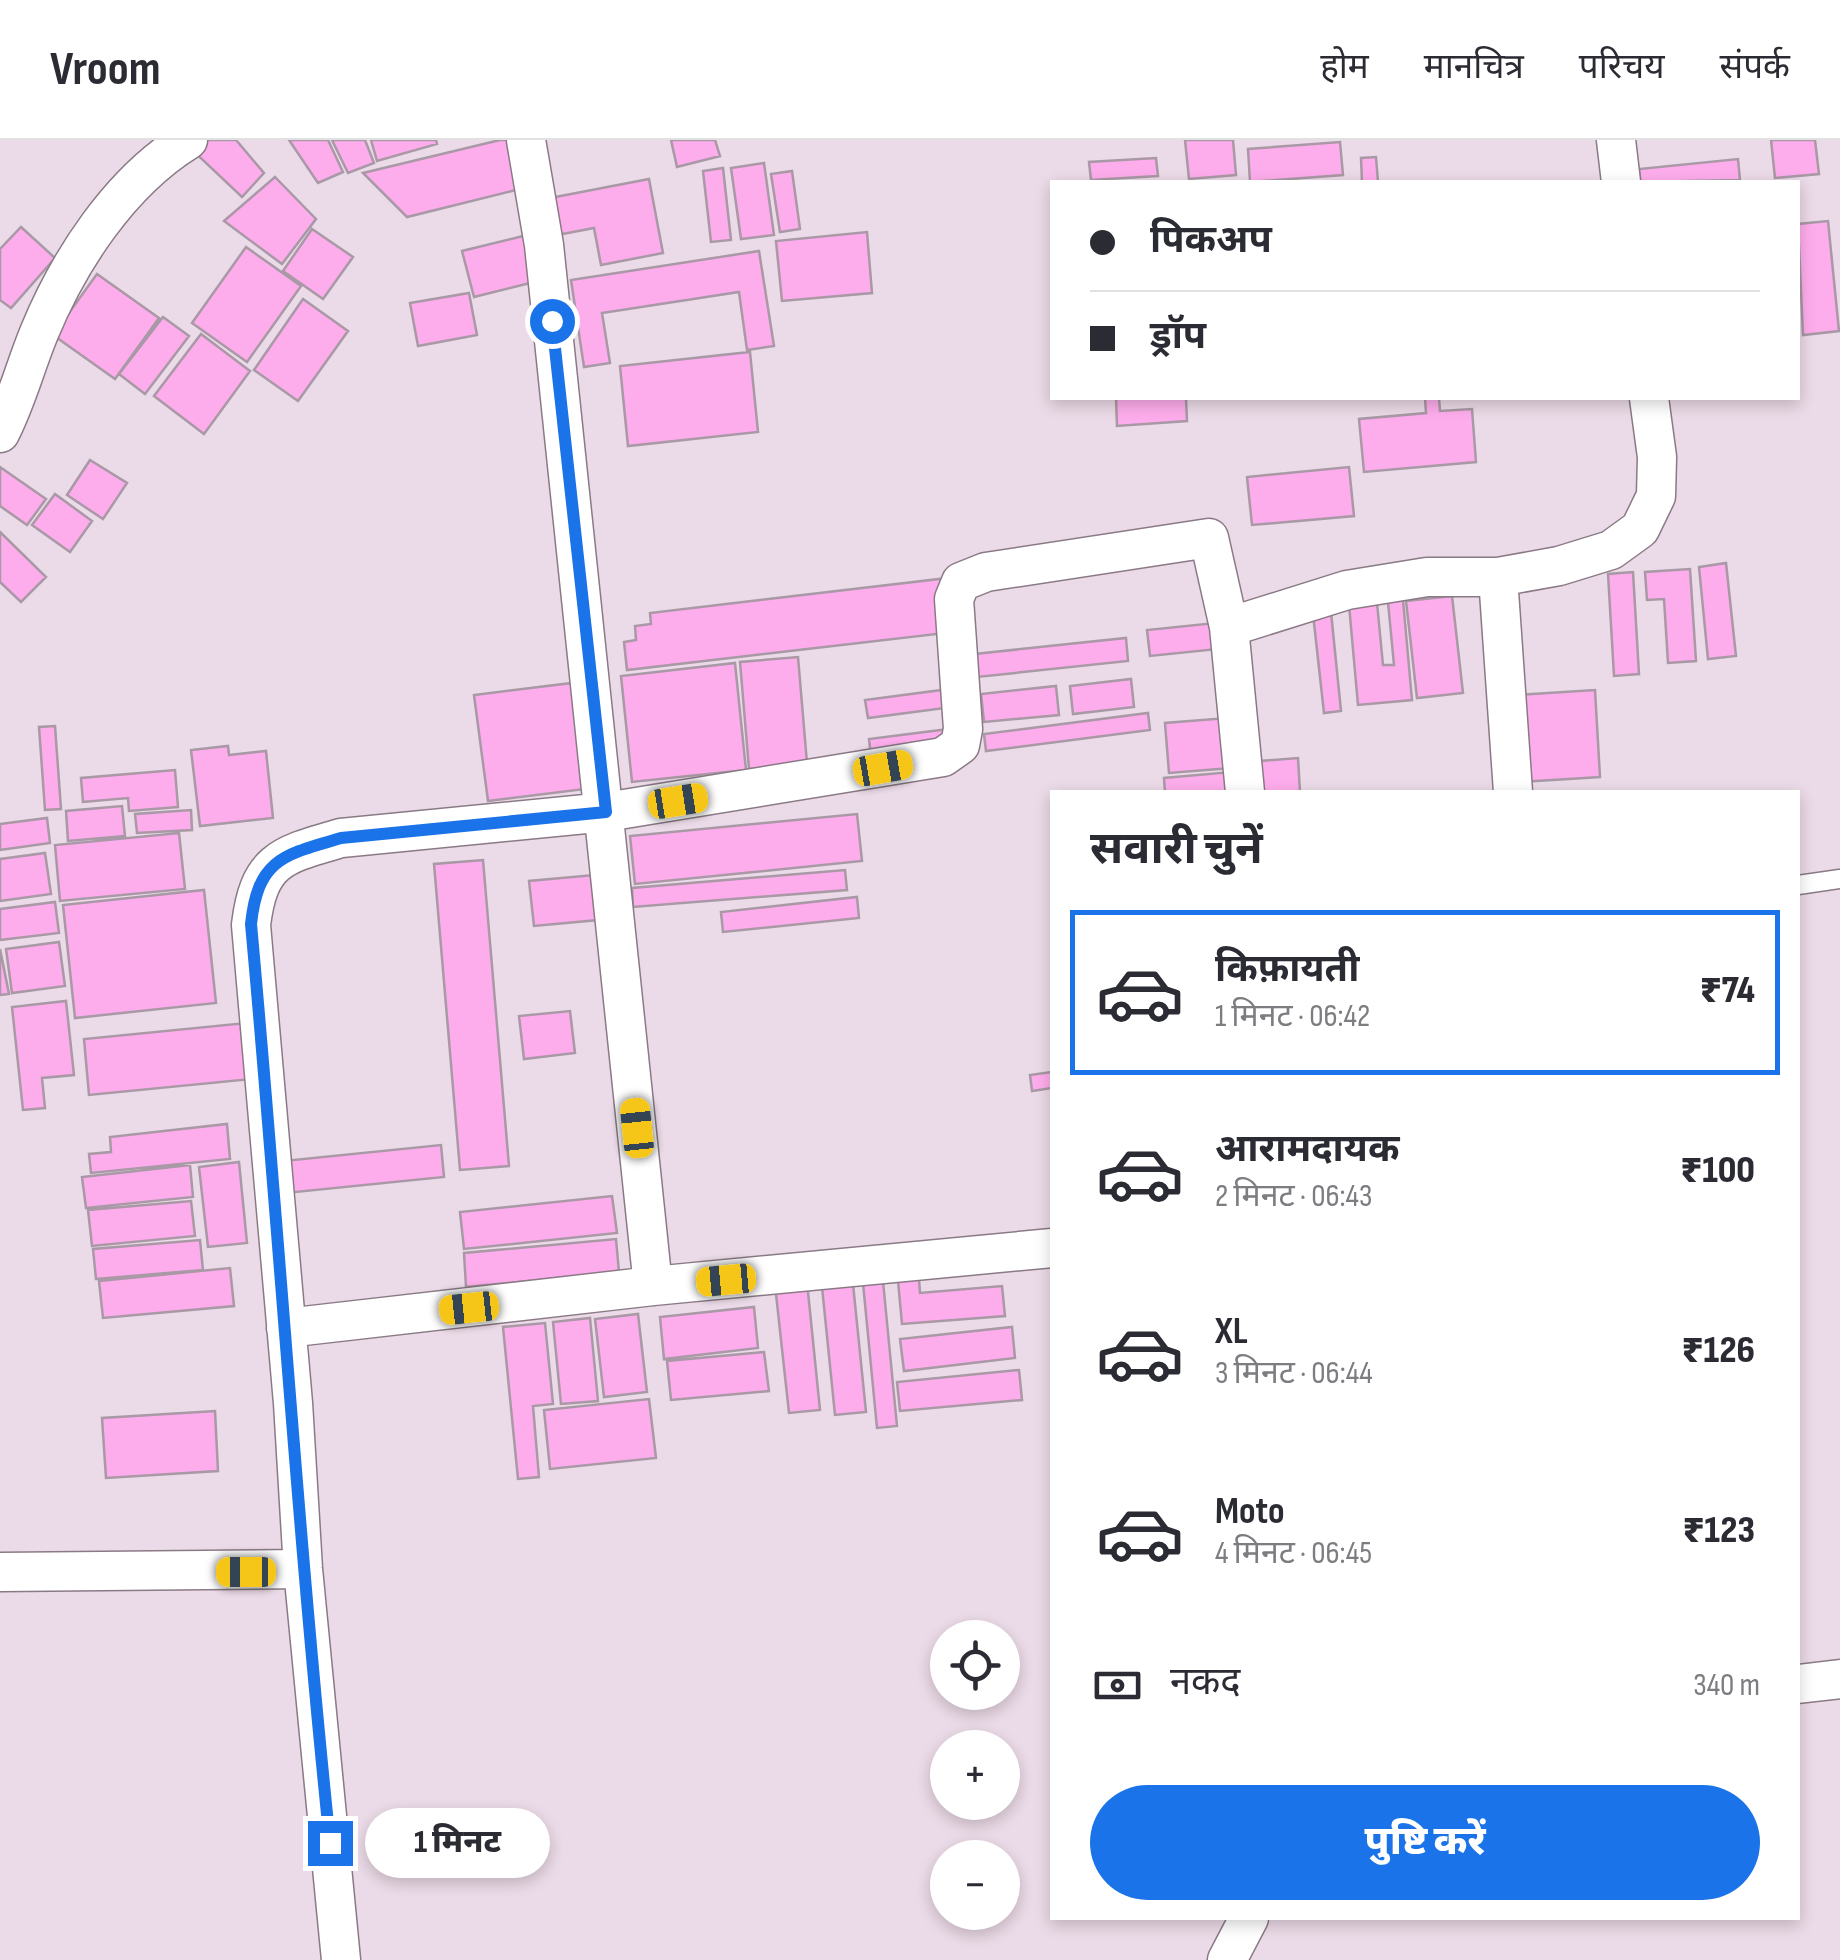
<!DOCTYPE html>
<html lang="hi">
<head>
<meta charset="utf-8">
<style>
	:root { --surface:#fff; --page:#f2f2f3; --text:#2b2b33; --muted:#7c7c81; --line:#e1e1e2; --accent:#1a73e8 }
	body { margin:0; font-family:"Sofia Sans Condensed","Noto Sans Devanagari",sans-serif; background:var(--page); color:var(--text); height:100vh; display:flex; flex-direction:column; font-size:38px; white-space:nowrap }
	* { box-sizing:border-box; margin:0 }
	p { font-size:32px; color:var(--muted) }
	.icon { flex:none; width:55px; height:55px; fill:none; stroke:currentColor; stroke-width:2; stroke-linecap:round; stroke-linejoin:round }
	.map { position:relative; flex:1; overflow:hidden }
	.sheet { position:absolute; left:1050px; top:650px; width:750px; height:1130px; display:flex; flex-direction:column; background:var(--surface); border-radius:0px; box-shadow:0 5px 15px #0003 }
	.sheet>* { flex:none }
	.hud { position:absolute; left:1050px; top:40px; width:750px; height:220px; border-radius:0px; box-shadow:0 5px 15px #0003; display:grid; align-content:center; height:220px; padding:0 40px; background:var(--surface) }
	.controls { position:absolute; left:930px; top:1480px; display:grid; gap:20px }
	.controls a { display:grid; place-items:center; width:90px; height:90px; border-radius:50%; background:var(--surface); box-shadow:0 5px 15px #0003; font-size:50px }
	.end { position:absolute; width:45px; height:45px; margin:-22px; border:12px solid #1a73e8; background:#fff; box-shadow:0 0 0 5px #fff }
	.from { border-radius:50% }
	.bubble { position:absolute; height:70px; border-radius:35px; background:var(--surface); box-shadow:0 5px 15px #0003; font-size:32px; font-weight:800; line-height:70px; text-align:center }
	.car { position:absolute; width:30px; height:60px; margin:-30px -15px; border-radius:12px; box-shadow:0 0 8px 2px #0007; background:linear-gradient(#f5c518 24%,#345 0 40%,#f5c518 0 76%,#345 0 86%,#f5c518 0) }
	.hud b { display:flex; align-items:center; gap:35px; height:95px; font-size:38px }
	.hud b+b { border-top:2px solid var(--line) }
	.hud i { width:25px; height:25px; background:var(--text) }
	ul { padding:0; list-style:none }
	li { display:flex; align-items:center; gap:30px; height:165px; margin:0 20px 15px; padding:0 20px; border:5px solid transparent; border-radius:0px }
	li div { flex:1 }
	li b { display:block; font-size:38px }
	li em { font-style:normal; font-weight:800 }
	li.on { border-color:var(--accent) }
	li>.icon { width:90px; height:90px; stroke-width:1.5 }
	h2 { padding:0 40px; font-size:45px; line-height:120px }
	.pay { display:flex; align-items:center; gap:25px; height:110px; padding:0 40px; font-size:38px }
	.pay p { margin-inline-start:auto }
	.cta { display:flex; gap:20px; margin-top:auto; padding:20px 40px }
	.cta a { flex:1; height:115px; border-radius:60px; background:var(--accent); color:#fff; font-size:40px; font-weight:800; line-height:115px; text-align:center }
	header { display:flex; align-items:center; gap:60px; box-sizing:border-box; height:140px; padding:0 50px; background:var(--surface); border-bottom:2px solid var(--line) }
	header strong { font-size:48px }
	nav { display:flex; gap:55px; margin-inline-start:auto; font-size:35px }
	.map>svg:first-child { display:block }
</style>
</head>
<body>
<header>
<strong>Vroom</strong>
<nav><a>होम</a><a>मानचित्र</a><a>परिचय</a><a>संपर्क</a></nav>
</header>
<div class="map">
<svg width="1840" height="1820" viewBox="0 0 1840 1820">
	<rect width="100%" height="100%" fill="#ebdae7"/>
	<path fill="#feadec" stroke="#a998a5" stroke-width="2.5" d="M199,0H236L264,33L242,57L189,7Z
		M289,0H328L343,32L318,43Z
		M332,0H365L374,23L348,33Z
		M371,0H436L437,4L377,21Z
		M500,0H508L520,49L407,77L363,33Z
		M671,0H715L720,16L677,27Z
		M1185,0H1233L1236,35L1189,39Z
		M1771,0H1815L1819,34L1775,38Z
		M1340,2L1343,35L1250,42L1248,9Z
		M1376,17L1378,42H1362L1361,18Z
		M1156,18L1158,36L1091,40L1089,22Z
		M1738,19L1740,40L1640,42L1639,29Z
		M764,23L774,95L741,99L731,28Z
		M723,28L731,100L711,102L703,31Z
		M792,31L800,89L780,92L771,34Z
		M275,37L316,79L282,124L224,81Z
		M649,39L663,113L601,125L594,88L552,96L545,59Z
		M1828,81L1839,191L1803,195L1798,84Z
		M21,87L55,118L11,168L0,160V109Z
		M312,89L353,117L323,159L283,131Z
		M867,92L872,153L782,161L776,101Z
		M527,95L538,141L474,157L462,111Z
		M246,107L301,146L247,222L192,183Z
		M759,111L774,206L747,210L739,152L602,173L610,223L584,227L571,140Z
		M97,134L159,178L115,239L53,195Z
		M469,153L477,195L418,206L410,163Z
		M303,159L348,191L298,261L254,230Z
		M163,177L189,196L145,254L119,234Z
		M201,194L250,231L204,294L154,256Z
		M750,212L758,292L628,306L620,226Z
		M1116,258H1186L1187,281L1117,286Z
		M1425,258H1439L1440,271L1472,269L1476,322L1364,332L1359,279L1426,273Z
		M90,320L127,343L103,379L67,355Z
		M0,327L46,359L27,385L0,366Z
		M1349,327L1354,376L1252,385L1247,337Z
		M55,354L92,381L70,412L32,385Z
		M0,392L46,437L21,462L0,442Z
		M1726,423L1736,516L1708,519L1699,427Z
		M1690,429L1696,521L1668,523L1664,459L1647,460L1645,432Z
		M1633,432L1639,534L1614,536L1608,434Z
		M948,438L954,492L627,530L624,502L636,500L635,486L651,484L650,473Z
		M1452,456L1463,553L1417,558L1406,461Z
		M1403,460L1412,560L1358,565L1349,465L1377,463L1383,525H1394L1388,462Z
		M1331,472L1341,571L1324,573L1313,474Z
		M1215,483L1218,509L1150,516L1147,490Z
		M1126,498L1128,521L977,537L974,514Z
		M798,517L807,623L749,629L740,522Z
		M735,523L746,630L632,642L621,536Z
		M1131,539L1134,567L1073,574L1070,546Z
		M572,543L585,649L488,661L474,555Z
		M1056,546L1059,575L984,582L981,554Z
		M957,548L960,566L868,578L865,560Z
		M1595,550L1600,637L1522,642L1516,555Z
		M1148,573L1150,590L986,611L984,594Z
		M1227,578L1231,628L1169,633L1165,583Z
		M55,586L61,669L45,670L39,587Z
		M949,589L951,608L871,617L869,599Z
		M228,606L229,615L266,611L273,678L200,686L191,610Z
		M1298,618L1300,652H1262L1260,621Z
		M175,630L178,667L129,671L128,658L83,662L81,638Z
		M1231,632L1232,652H1165L1164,638Z
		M122,666L125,696L68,701L66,671Z
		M191,670L192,690L137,693L135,674Z
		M857,674L862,721L635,744L630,696Z
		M47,678L50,703L0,710V684Z
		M179,693L185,749L60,761L55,705Z
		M45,713L51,754L0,761V719Z
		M483,720L509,1026L460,1030L434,724Z
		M845,730L847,750L633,767L632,748Z
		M594,735L598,780L534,786L529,741Z
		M204,750L216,863L75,878L63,765Z
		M857,757L859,778L723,792L721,772Z
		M55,762L59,793L0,800V769Z
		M59,802L65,846L12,853L6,809Z
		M0,809L9,854L0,855Z
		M66,861L74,935L42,938L45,968L23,970L12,867Z
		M570,871L575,913L524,919L519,876Z
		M246,883L252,939L89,955L84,899Z
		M1052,932V948L1032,951L1030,935Z
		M227,984L230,1019L91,1033L89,1014L111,1012L110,997Z
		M441,1005L444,1037L286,1053L283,1021Z
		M239,1022L247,1103L208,1107L199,1027Z
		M190,1025L193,1057L86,1068L82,1037Z
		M612,1056L617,1093L464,1109L460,1072Z
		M191,1061L195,1096L92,1106L88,1070Z
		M616,1099L619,1132L466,1147L464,1113Z
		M200,1100L203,1130L96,1139L93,1109Z
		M230,1128L234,1166L103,1178L99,1141Z
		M919,1139L920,1153L1002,1146L1005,1176L902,1184L898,1141Z
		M883,1141L897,1286L877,1288L863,1143Z
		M807,1142L820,1270L789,1273L775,1145Z
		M853,1144L866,1272L835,1275L822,1147Z
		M754,1167L758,1208L664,1219L660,1177Z
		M638,1174L647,1252L604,1257L595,1179Z
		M590,1178L598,1261L561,1264L553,1182Z
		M545,1183L553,1264L533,1266L539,1337L518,1339L503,1187Z
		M1012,1187L1015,1218L904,1231L900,1199Z
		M764,1212L769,1251L671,1260L667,1221Z
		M1019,1230L1022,1260L900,1271L897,1242Z
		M649,1259L656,1318L550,1329L544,1270Z
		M215,1271L218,1331L106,1338L102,1278Z"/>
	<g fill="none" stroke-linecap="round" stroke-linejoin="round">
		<defs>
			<path id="service" d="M1798,745L1840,739"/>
			<path id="minor" d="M526,0L544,105L653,1146
				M1616,0L1621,42
				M0,293C17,260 25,227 39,193C69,120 120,42 188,0
				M1498,437L1513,652
				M1229,487L1347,450L1427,437H1498L1559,426L1611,410L1640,389L1656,356L1657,317L1649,258
				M286,1188L653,1146L1052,1108
				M0,1432L303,1429
				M1798,1544L1840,1539
				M341,1820L303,1429L293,1263L251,785C259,719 282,715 341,698L606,672L943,617L960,605L963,589L954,459L961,442L986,432L1209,398L1229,487L1245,652
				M1227,1820L1249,1778"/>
		</defs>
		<use href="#service" stroke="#8a7a86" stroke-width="21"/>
		<use href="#minor" stroke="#8a7a86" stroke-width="41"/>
		<use href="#service" stroke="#fff" stroke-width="18"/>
		<use href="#minor" stroke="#fff" stroke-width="38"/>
	</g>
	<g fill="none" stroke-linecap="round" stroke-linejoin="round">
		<path stroke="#1a73e8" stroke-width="12" d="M330,1703C298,1397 279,1090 251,784C258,719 283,715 341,698L606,672L552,181"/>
	</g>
</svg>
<div class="controls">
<a><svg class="icon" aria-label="locate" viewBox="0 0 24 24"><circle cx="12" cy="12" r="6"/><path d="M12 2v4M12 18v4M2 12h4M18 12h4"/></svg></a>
<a>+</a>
<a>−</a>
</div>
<i class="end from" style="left:552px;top:181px"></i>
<i class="end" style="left:330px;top:1703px"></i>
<div class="bubble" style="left:365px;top:1668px;width:185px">1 मिनट</div>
<i class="car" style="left:883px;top:628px;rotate:80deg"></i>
<i class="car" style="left:678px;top:661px;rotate:81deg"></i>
<i class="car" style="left:637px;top:988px;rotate:354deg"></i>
<i class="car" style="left:726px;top:1140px;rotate:265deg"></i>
<i class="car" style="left:469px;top:1168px;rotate:264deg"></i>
<i class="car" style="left:246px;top:1432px;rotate:270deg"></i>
<div class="hud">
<b><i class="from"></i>पिकअप</b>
<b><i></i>ड्रॉप</b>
</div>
<section class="sheet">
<h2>सवारी चुनें</h2>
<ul>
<li class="on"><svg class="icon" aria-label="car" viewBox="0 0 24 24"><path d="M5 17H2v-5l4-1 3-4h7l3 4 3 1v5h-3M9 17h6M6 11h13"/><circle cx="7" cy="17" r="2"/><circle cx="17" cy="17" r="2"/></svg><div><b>किफ़ायती</b><p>1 मिनट · 06:42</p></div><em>₹74</em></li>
<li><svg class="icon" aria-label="car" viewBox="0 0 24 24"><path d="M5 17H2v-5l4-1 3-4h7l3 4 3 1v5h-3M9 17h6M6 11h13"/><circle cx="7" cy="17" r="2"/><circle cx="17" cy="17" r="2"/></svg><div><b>आरामदायक</b><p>2 मिनट · 06:43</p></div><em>₹100</em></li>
<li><svg class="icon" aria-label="car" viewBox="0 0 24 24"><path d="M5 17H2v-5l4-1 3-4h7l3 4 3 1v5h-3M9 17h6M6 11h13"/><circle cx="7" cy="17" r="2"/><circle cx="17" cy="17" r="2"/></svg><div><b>XL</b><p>3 मिनट · 06:44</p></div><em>₹126</em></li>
<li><svg class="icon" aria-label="car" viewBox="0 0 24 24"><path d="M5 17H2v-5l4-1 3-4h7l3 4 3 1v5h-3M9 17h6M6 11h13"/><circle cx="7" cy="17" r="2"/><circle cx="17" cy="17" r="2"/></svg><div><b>Moto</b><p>4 मिनट · 06:45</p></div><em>₹123</em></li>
</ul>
<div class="pay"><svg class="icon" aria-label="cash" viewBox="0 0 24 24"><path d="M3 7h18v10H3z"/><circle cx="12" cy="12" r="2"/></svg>नकद<p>340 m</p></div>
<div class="cta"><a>पुष्टि करें</a></div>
</section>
</div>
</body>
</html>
